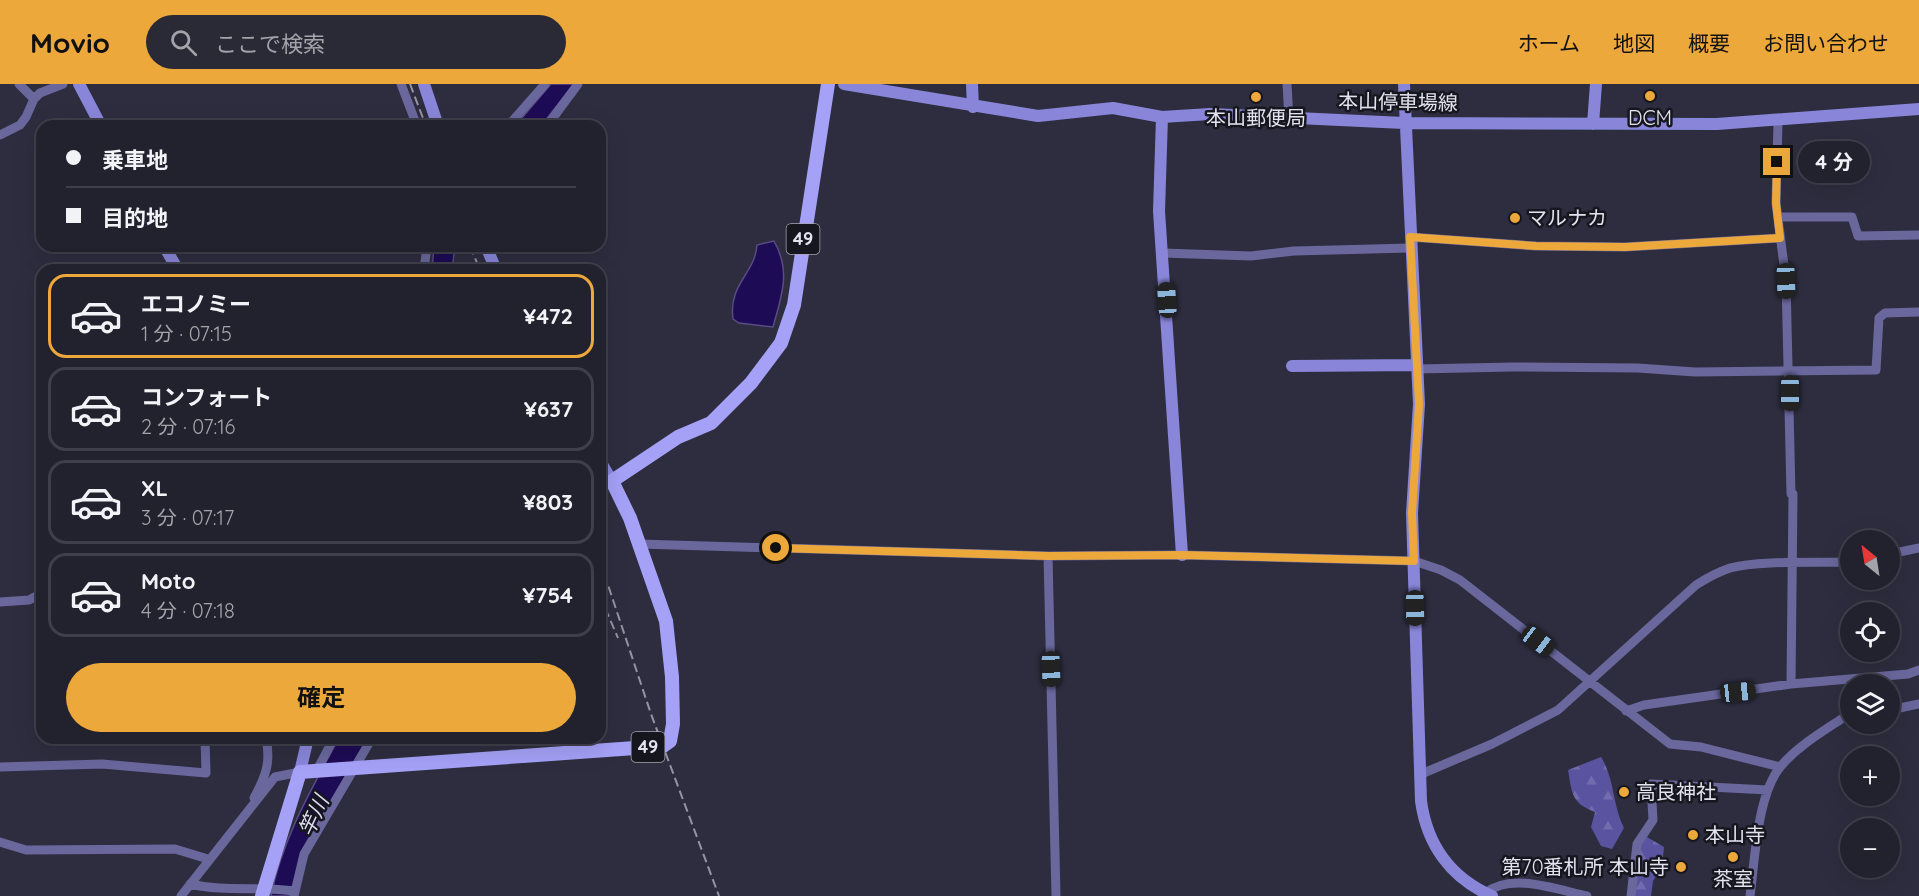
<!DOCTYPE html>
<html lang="ja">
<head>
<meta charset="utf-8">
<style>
	:root { --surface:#22222f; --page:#2a2a37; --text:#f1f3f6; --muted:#a2a4aa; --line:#3f3f4b; --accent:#eda83b }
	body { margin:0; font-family:Quicksand,"Noto Sans JP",sans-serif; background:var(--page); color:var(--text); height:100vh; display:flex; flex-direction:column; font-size:22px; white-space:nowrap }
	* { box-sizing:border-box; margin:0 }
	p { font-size:20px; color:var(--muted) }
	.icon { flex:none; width:33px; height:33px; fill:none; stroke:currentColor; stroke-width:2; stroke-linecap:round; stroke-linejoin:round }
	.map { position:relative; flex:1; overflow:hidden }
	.drawer { position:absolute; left:36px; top:180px; width:570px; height:480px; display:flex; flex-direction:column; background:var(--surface); border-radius:18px; box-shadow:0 6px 24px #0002,0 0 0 2px var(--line) }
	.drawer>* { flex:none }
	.banner { position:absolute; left:36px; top:36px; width:570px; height:132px; border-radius:18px; box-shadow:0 6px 24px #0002,0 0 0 2px var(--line); display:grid; align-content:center; height:132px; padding:0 30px; background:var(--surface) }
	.needle { width:39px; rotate:330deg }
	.tools { position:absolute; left:1840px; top:446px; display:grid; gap:12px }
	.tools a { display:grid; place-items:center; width:60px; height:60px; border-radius:50%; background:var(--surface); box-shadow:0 6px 24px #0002,0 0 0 2px var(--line); font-size:30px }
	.end { position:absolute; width:27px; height:27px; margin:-14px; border:8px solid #eda83b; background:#111; box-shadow:0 0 0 3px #111 }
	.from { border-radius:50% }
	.bubble { position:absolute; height:42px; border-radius:21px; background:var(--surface); box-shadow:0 6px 24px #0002,0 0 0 2px var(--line); font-size:20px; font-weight:700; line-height:42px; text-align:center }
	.car { position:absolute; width:18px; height:36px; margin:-18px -9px; border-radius:8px; box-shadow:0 0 4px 2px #0007; background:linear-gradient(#222 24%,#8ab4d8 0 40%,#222 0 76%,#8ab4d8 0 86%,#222 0) }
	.banner b { display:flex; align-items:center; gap:21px; height:57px; font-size:22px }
	.banner b+b { border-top:2px solid var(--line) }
	.banner i { width:15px; height:15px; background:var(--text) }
	ul { padding:10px 0 0; list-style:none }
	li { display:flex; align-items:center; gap:18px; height:84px; margin:0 12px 9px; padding:0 18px; border:3px solid var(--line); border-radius:18px }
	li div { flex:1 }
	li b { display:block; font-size:22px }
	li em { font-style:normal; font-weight:700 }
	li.current { border-color:var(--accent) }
	li>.icon { width:54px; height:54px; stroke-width:1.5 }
	.cta { display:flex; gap:12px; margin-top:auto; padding:12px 30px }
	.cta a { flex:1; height:69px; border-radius:36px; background:var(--accent); color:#111; font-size:24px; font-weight:700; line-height:69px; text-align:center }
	header { display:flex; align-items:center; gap:36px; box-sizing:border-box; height:84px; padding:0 30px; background:var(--accent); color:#111 }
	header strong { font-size:28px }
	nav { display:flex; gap:33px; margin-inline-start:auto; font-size:21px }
	.search { width:420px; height:54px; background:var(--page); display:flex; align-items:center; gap:15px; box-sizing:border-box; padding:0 21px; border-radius:33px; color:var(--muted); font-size:22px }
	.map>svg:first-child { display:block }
</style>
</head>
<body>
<header>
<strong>Movio</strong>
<div class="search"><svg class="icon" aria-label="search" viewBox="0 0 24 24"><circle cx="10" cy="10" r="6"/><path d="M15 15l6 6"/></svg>ここで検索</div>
<nav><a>ホーム</a><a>地図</a><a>概要</a><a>お問い合わせ</a></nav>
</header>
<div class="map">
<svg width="1919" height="812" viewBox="0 0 1919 812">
	<defs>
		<pattern id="forest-firs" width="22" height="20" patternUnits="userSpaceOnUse" patternTransform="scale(1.5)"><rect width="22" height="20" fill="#5953a0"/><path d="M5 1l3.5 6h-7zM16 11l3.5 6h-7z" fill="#716cae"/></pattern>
	</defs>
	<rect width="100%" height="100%" fill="#2d2d3f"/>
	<path fill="url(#forest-firs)" d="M1601,673C1615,695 1612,720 1624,744L1612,765L1601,762L1591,743L1595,728C1571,719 1572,709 1568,686Z
		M1647,753L1664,763L1662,783L1653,797L1651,812H1635L1638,762Z"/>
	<path fill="#1e0b55" stroke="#594c83" stroke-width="1.5" d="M551,0H574L541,42H515Z
		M774,157C791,187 782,211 773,243L739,239L733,235C728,200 755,190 757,161Z
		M434,162H455L452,186H432Z
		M339,654H368L303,767L291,812H271C282,755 312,704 339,654Z"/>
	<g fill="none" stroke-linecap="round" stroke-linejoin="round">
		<path stroke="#69679c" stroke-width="9" d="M19,0L34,15
			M401,0L417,42
			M1287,0L1289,35
			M1778,38L1776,119L1786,197L1791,410
			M508,42L545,0
			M547,42L578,0
			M0,51L20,41L26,33L34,15L40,9L63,0
			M1778,133H1852L1858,152L1919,151
			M1410,153L1536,162L1625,163L1780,154
			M1163,169L1251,172L1294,167L1410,164
			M424,186L427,162
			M1417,285L1512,283L1638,284L1695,288L1876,286L1879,234L1885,229L1919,228
			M640,460L1048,472L1182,471L1414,477L1441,486L1460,496L1670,660L1701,663L1780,683
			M1890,470L1919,464
			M1048,472L1056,812
			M0,518L29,516L42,509
			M1791,600L1793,410
			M1890,626L1919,620
			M1626,627L1644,621L1791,600L1908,590L1919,586
			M0,683L102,680L206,689L205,654
			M317,686L334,654
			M1419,691L1492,660L1558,626L1696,501C1707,494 1718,488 1730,484C1758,476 1819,479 1851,478
			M254,714C266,692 271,678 266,654
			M0,758L26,766L175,765L208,775
			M190,800C224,808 260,802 295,807
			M1486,809C1511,788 1558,806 1587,812
			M181,812L275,693L300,688
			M294,812L304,770L372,654
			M1631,812L1637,760L1653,736L1651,700L1768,706
			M1750,812C1755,776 1757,710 1781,682C1798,662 1822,648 1843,634L1851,631"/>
		<path stroke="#8986da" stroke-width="12" d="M79,0L101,42
			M424,0L438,42
			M844,0L1038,32L1113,24L1162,33L1210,30L1404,39L1717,40L1919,25
			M972,0L973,23
			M1404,0L1419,320L1412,429L1421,717C1427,761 1451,794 1492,812
			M1162,33L1159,127L1182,471
			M1593,40L1596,0
			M164,162L178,186
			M486,162L496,186
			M1292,282L1417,281
			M600,377L612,397
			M300,688L308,654"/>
		<path stroke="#a4a1f7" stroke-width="14" d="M262,812L300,688L663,662L670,657L673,640L672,593L666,537L630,434L612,397L678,353L711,339L751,299L781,259L794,221L828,0"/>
		<path stroke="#9394a3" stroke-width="2" stroke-dasharray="9 4.5" stroke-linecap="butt" d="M410,0L426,42
			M470,162L480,186
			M600,477L651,630L719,812
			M600,512L618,554"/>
	</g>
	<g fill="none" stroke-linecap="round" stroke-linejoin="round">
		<path stroke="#eda83b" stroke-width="8" d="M776,464L1048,472L1182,471L1414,477L1412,429L1419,320L1410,153L1536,162L1625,163L1780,154L1776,119L1777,78"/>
	</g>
	<g fill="#eda83b" stroke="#16161f" stroke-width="2">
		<circle cx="1650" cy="12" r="6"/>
		<circle cx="1256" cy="13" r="6"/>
		<circle cx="1515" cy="134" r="6"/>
		<circle cx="1624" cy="708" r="6"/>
		<circle cx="1693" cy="751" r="6"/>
		<circle cx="1733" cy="773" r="6"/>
		<circle cx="1681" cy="783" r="6"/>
	</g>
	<g text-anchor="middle" stroke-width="5" stroke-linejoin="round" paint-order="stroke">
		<g fill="#16161f" stroke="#a5a6b1" stroke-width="1.5">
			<rect x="786.5" y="140" width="33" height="30" rx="4.5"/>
			<rect x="631.5" y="648" width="33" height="30" rx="4.5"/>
		</g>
		<g font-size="18" font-weight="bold" fill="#e2e3ef">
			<text x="803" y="161">49</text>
			<text x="648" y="669">49</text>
		</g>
		<g font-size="20" fill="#e2e3ef" stroke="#16161f">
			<text transform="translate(1398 18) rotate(1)" y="7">本山停車場線</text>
		</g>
		<g font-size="20" fill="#e2e3ef" stroke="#16161f">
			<text x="1256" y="41">本山郵便局</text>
			<text x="1650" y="41">DCM</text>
			<text x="1527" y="141" text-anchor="start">マルナカ</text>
			<text x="1636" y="715" text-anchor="start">高良神社</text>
			<text x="1705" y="758" text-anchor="start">本山寺</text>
			<text x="1669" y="790" text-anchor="end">第70番札所 本山寺</text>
			<text x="1733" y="802">茶室</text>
		</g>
		<g font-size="21" font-style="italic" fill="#d9daf0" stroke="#16161f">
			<text transform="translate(314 732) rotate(-65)" y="7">竿川</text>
		</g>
	</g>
</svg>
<div class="tools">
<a><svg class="needle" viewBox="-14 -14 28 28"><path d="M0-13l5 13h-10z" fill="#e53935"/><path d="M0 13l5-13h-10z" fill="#a2a4aa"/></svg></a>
<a><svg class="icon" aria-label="locate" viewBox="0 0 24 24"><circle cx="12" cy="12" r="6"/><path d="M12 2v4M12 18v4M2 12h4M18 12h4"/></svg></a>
<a><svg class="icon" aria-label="layers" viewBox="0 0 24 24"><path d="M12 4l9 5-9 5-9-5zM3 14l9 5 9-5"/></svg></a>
<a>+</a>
<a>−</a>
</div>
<i class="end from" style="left:776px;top:464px"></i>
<i class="end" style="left:1777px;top:78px"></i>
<div class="bubble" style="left:1798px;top:57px;width:72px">4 分</div>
<i class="car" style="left:1786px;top:197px;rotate:178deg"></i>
<i class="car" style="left:1167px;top:216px;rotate:356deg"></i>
<i class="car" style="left:1790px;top:309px;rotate:180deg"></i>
<i class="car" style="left:1415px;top:524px;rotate:179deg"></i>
<i class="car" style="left:1538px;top:557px;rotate:127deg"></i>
<i class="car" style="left:1051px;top:585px;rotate:178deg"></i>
<i class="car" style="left:1738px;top:608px;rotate:84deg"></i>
<div class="banner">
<b><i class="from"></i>乗車地</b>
<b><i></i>目的地</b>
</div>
<section class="drawer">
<ul>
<li class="current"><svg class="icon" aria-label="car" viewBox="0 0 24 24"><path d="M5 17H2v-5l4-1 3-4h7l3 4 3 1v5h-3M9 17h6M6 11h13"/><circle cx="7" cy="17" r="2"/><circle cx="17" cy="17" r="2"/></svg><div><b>エコノミー</b><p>1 分 · 07:15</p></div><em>¥472</em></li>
<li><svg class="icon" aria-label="car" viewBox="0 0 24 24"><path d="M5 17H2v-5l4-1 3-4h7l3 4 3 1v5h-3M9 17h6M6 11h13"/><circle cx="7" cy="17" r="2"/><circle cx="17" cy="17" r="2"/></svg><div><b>コンフォート</b><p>2 分 · 07:16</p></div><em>¥637</em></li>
<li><svg class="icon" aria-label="car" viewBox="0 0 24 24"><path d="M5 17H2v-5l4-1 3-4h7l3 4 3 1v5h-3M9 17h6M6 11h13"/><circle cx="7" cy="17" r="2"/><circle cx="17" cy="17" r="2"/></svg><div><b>XL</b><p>3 分 · 07:17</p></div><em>¥803</em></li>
<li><svg class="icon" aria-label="car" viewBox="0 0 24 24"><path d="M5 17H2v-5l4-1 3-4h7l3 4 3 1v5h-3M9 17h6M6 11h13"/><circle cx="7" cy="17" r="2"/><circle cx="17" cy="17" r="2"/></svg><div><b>Moto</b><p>4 分 · 07:18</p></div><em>¥754</em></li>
</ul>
<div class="cta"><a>確定</a></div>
</section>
</div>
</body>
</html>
